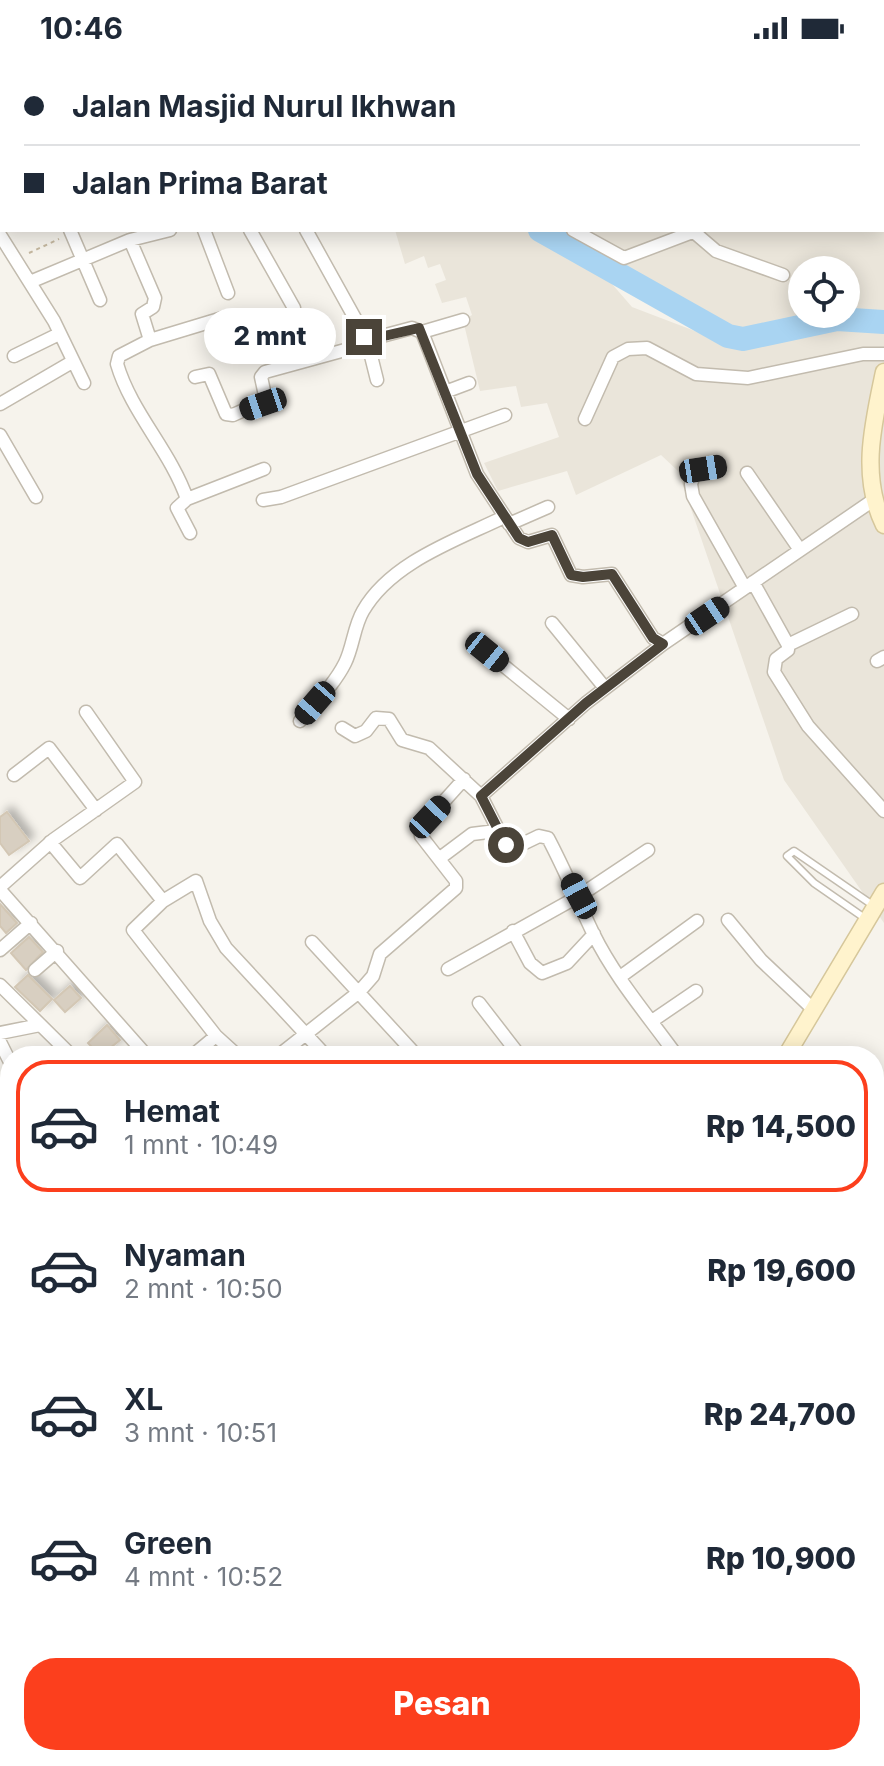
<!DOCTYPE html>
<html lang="id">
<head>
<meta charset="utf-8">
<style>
	:root { --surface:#fff; --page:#f6f6f7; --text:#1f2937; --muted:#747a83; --line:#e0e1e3; --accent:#fc3f1d }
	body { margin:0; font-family:Inter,sans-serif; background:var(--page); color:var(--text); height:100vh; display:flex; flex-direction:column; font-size:30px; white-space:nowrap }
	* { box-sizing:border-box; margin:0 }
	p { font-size:26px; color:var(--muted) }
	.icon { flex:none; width:44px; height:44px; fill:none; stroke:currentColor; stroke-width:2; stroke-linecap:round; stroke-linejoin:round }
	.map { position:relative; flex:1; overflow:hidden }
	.details { position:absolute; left:0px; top:990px; width:884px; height:720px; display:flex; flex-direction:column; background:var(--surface); border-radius:32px 32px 0 0; box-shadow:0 4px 20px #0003 }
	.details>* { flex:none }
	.guide { position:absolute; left:0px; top:0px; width:884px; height:176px; box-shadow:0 4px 20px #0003; display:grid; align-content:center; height:176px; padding:0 24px; background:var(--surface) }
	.controls { position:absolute; left:788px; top:200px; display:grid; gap:16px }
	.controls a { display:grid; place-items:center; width:72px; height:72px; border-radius:50%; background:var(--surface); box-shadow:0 4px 20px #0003; font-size:40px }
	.end { position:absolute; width:36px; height:36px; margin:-18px; border:10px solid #4b4439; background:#fff; box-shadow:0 0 0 4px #fff }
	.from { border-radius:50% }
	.bubble { position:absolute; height:56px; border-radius:28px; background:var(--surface); box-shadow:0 4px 20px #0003; font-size:26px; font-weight:800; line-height:56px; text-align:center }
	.car { position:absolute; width:24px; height:48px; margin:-24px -12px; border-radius:10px; box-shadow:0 0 6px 2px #0007; background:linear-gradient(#222 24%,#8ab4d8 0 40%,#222 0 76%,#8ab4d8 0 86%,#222 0) }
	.guide b { display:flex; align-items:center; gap:28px; height:76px; font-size:30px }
	.guide b+b { border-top:2px solid var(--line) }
	.guide i { width:20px; height:20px; background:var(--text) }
	ul { padding:14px 0 0; list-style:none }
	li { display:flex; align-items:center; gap:24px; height:132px; margin:0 16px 12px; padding:0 8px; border:4px solid transparent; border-radius:32px }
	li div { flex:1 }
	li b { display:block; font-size:30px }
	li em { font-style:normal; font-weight:800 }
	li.selected { border-color:var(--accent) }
	li>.icon { width:72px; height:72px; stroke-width:1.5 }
	.cta { display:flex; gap:16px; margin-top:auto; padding:16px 24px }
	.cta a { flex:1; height:92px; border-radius:32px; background:var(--accent); color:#fff; font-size:32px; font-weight:800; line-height:92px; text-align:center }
	.status { display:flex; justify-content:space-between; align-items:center; height:56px; padding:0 40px; background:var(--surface); direction:ltr }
	.status svg { height:22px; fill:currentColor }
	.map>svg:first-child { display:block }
</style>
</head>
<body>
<div class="status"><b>10:46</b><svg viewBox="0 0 49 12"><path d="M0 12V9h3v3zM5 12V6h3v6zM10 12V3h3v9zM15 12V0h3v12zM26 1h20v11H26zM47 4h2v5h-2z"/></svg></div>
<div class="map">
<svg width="884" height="1710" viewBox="0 0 884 1710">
	<defs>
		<filter id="shadow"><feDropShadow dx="5.5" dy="-5.5" stdDeviation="4" flood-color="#0004"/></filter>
	</defs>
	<rect width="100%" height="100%" fill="#f6f3ec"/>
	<path fill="#eae5da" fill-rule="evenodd" d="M442,0H884V260L880,261L884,262V867L784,724L678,415L661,399L576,439L567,415L498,435L484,407L559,381L547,347L521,351L516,330L480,335L463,264L472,259L466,241L442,247L435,228L446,224L440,208L428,212L424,200L405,208L395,174H540L566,186L599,213L632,251L729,288L814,265L745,280L653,249L606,198L560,174H882V2ZM802,214H846V258H802Z
		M884,1400V1710H592L633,1700H874V1404Z"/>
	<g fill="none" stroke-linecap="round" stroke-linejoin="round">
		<path stroke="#a9d4f2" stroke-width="24" d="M435,0L436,2
			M45,2L47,0
			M0,30H2
			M540,174L728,280L743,283L837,263L884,266"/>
	</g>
	<path fill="#d8cfc1" stroke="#d3c7b4" stroke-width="2" filter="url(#shadow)" d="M7,756L29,785L9,799L0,787V761Z
		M0,848L17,867L6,877L0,870Z
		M29,881L43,896L26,914L11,897Z
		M28,919L52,943L40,955L15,931Z
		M70,930L81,942L65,956L54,944Z
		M107,969L120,984L100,1000L88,987Z
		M5,1397H10V1475L0,1472V1414Z
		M158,1700H207L210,1710H162Z"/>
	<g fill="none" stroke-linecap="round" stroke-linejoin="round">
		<defs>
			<path id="lane" d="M0,78L2,77
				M866,863L814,827L787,800L794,795L874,850
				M228,1700L258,1710"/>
			<path id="street" d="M448,0L449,2
				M707,0L708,2
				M866,0L873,2
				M520,2L525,0
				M643,2V0
				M882,5H884
				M882,51H884
				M0,54L2,56
				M882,154H884
				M70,174L100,244
				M204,174L228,237
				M250,174L294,252
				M306,174L367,284L412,272L422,276L477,418L519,482L528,486L552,479L571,519L583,521L612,518L653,582L663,588
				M573,174L624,202L698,174
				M695,177L716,195L783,219
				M0,179L54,265L84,327
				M130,184L155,242L153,251L142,258L150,284L119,300L117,308C131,356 171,396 187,443L177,452L190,477
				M30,226L130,184L170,174
				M422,276L463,264
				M150,284L226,261
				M367,284L377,324
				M14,300L59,278
				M195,321L209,318L226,358L233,359L266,344L261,321L265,316L367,288
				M445,336L469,327
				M0,348L72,306
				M585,363L613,301L628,293L647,292L696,318L748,322L863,298H884
				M0,379L36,441
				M720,411L694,418L691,428L693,440L745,532
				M747,417L800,494
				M187,443L264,413
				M263,444L281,441L505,359
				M509,468L548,451
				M753,526L788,589V594L776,603L774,616L808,670L884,755
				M552,567L605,632
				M788,589L852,558
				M487,596L569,663
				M877,605L884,601
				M300,665C315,647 334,629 345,607C353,591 354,570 363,555C391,506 457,484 504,461
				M342,672L355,680L366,675L376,662L389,663L402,684L429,692L481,740L506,789L512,793L539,780L548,782C565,814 578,846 593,877C615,922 649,961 677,1000
				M14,719L49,692L96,754
				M481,740L586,647L663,588L872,445
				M50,786L80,822L117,788L163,845
				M440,802L472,778L496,775
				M0,831L53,784L135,726L86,656
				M0,834L147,1000
				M728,864L761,904L814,954
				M513,875L530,907L542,917L567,907L594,878
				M312,886L417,1000
				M0,894L31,867
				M448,913L579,840L648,794
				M35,914L57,895
				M620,921L697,865
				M0,929L72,1000
				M479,947L520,1000
				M652,965L696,935
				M0,977L40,969
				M0,986L10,1006
				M192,1000L216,980
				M238,1000L216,980L133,874L163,845L196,825L210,865L226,892L326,1000
				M278,1000L359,936L373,920L380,898L456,832V825L421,780L420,772L464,723
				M874,1054L884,1061
				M0,1204L10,1217
				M0,1231L10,1229
				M874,1296L884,1311
				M874,1472L879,1494
				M874,1560L884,1557
				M874,1632L884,1630
				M0,1667L10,1670
				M602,1701L604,1710
				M50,1710L51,1700
				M851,1710L884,1702"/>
			<path id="secondary" d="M884,316C873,368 860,420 884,469
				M786,1000L884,836
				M0,1385L10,1386
				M529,1700L532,1710
				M330,1710L340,1700"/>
		</defs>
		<use href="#lane" stroke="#c2bbae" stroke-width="9"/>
		<use href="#street" stroke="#c2bbae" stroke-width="15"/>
		<use href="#secondary" stroke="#d6c79b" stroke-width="19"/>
		<path stroke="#c4b79f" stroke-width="2" stroke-dasharray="4 4" stroke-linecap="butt" d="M770,0L774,2
			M29,197L59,183"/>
		<use href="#lane" stroke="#fff" stroke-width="6"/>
		<use href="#street" stroke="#fff" stroke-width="12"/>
		<use href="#secondary" stroke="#fff3cd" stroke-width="16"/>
	</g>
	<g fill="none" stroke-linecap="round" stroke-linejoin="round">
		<path stroke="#4b4439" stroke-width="10" d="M364,281L371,283L419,272L477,418L519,482L528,486L552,479L571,519L583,521L612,518L653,582L663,588L586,647L481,740L506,789"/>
	</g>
</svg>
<div class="controls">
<a><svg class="icon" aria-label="locate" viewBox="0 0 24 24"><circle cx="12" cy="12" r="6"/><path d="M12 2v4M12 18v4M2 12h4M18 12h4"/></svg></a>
</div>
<i class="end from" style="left:506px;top:789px"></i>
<i class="end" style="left:364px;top:281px"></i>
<div class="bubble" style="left:204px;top:252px;width:132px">2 mnt</div>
<i class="car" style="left:263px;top:348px;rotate:251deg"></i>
<i class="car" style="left:703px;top:413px;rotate:81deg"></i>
<i class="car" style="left:707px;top:560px;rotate:56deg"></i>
<i class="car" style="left:487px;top:596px;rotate:129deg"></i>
<i class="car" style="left:315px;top:647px;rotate:221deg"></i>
<i class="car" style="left:430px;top:761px;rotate:43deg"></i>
<i class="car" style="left:579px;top:840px;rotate:332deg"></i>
<div class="guide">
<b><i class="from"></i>Jalan Masjid Nurul Ikhwan</b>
<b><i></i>Jalan Prima Barat</b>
</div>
<section class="details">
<ul>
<li class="selected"><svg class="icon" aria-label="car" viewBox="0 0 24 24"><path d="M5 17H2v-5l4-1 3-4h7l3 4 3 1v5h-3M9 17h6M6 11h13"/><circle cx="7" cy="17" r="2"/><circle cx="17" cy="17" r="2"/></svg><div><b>Hemat</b><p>1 mnt · 10:49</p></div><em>Rp 14,500</em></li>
<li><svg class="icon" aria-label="car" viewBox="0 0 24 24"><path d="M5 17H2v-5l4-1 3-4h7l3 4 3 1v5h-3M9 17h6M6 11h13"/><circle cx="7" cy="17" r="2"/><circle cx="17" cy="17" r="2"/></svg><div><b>Nyaman</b><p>2 mnt · 10:50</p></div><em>Rp 19,600</em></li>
<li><svg class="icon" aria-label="car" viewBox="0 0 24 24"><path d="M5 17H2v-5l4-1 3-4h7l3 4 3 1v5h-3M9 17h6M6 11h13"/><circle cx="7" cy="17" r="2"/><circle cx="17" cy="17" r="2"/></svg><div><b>XL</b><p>3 mnt · 10:51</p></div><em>Rp 24,700</em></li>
<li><svg class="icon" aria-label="car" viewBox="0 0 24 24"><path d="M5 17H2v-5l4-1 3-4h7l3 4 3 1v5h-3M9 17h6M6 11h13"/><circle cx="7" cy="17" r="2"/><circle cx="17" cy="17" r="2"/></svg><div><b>Green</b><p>4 mnt · 10:52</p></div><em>Rp 10,900</em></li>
</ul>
<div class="cta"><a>Pesan</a></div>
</section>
</div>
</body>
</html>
